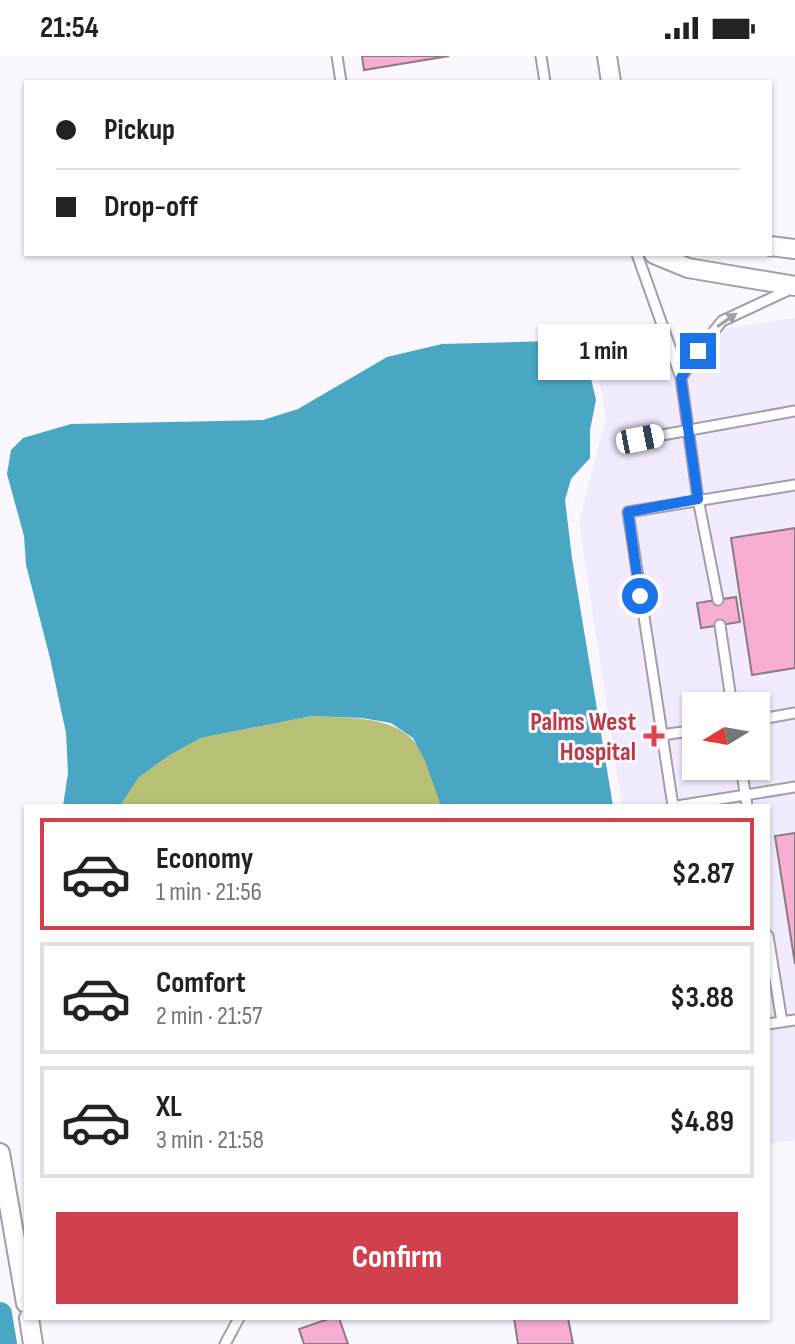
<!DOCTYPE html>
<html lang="en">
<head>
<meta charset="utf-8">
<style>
	:root { --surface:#fff; --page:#f6f6f6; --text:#222; --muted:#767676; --line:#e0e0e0; --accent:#d0404d }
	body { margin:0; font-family:"Sofia Sans Condensed",sans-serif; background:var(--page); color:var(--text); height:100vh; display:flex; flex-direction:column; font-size:30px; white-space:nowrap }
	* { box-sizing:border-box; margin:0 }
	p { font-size:26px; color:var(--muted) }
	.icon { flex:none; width:44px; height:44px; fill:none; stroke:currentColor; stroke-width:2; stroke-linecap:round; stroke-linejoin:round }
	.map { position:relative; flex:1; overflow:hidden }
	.details { position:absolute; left:24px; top:748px; width:746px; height:516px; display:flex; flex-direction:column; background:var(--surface); border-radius:0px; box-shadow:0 2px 6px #0004 }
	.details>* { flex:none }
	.guide { position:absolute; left:24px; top:24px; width:748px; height:176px; border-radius:0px; box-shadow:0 2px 6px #0004; display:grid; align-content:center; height:176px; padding:0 32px; background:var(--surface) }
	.needle { width:52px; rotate:259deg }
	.controls { position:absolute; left:682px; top:636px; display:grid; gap:16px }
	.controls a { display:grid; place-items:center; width:88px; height:88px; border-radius:0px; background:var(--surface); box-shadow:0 2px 6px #0004; font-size:40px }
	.end { position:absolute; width:36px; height:36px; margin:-18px; border:10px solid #1a73e8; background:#fff; box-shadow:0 0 0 4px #fff }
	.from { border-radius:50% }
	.bubble { position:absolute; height:56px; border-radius:0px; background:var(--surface); box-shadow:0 2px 6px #0004; font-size:26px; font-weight:700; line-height:56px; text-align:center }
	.car { position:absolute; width:24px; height:48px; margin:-24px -12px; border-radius:10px; box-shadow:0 0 6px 2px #0007; background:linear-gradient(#fff 24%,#345 0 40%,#fff 0 76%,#345 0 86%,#fff 0) }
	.guide b { display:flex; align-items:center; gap:28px; height:76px; font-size:30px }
	.guide b+b { border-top:2px solid var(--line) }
	.guide i { width:20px; height:20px; background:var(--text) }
	ul { padding:14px 0 0; list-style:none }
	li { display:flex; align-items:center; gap:24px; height:112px; margin:0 16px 12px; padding:0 16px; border:4px solid var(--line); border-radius:0px }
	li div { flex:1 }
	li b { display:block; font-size:30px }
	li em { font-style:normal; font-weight:700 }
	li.on { border-color:var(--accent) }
	li>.icon { width:72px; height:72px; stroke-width:1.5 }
	.cta { display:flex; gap:16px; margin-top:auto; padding:16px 32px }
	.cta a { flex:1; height:92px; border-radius:0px; background:var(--accent); color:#fff; font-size:32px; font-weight:700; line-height:92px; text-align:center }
	.status { display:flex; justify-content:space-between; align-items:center; height:56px; padding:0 40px; background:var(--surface); direction:ltr }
	.status svg { height:22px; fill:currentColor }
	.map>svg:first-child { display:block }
</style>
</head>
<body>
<div class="status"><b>21:54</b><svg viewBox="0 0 49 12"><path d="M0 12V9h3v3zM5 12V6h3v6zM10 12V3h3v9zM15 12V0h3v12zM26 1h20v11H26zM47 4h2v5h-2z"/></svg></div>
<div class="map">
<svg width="795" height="1288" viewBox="0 0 795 1288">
	<rect width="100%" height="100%" fill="#faf7fe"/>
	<path fill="#f1ebfd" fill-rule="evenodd" d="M795,262V1084L768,1088V750H622L579,467L606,361L593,291ZM696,650H756V710H696Z"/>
	<path fill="#b8c076" d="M312,660C391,663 423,663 441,750H120L139,721L170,699L201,682Z"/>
	<path fill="#49a7c4" d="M551,285L572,289L581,296L588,310L596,344L590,374V402L571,423L565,444L572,502L613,750H441L426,707L413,682L391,667L362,662L312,660L201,682L170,699L139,721L120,750H63L68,717L66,677L50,602L26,509L24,480L7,418L11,394L23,382L71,368L263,364L298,353L387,301L442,288Z"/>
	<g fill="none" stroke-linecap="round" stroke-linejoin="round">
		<path stroke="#49a7c4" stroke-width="24" d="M0,1258L5,1288"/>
	</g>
	<path fill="#f8aed3" stroke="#8d7b83" stroke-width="2" d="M362,0H449L364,14Z
		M795,472V612L752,619L731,482Z
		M736,541L740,566L701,572L697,547Z
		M795,777V908L775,780Z
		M331,1262H339L348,1288H304L299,1273Z
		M514,1262H568L573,1288H518Z"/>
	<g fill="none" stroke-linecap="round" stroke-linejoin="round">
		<defs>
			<path id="lane" d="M337,0L341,26
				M541,0L545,26
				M637,198L681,322L698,443L718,544
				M681,322L698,295L722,265L793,232
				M640,383L795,355
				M720,569L732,650
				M756,664L795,657
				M662,679L696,674
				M741,710L747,750
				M673,750L628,456L795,429
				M677,750L795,731
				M768,880L782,966
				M768,968L795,964
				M225,1288L239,1262"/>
			<path id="street" d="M607,0L611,26
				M770,190L795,193
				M654,198L688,212L795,230
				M0,1097L26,1247
				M29,1262L33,1288"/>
		</defs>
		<use href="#lane" stroke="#a49cad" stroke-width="13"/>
		<use href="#street" stroke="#a49cad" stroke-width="22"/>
		<use href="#lane" stroke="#fff" stroke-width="9"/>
		<use href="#street" stroke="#fff" stroke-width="18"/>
	</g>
	<defs><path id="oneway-solid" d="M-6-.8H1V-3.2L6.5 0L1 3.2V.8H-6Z" transform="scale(2)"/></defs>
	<use fill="#a19fa2" href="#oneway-solid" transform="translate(727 264) rotate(-34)"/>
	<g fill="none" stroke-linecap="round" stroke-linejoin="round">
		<path stroke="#1a73e8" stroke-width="10" d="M640,540L628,456L698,443L681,322L698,295"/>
	</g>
	<path fill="#e0444e" stroke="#faf7fe" stroke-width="3" d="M650 668h8v8h8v8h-8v8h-8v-8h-8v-8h8z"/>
	<g text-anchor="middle" stroke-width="6" stroke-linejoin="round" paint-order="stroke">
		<g font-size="26" font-weight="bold" fill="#be3a42" stroke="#faf7fe" text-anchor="end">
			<text x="636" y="674">Palms West<tspan x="636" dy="30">Hospital</tspan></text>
		</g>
	</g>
</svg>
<div class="controls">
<a><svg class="needle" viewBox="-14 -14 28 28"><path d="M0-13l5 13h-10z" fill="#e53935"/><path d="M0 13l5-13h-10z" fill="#767676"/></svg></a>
</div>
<i class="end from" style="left:640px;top:540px"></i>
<i class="end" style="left:698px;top:295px"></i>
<div class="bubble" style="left:538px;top:268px;width:132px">1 min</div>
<i class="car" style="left:640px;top:383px;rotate:79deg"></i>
<div class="guide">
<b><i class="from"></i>Pickup</b>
<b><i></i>Drop-off</b>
</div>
<section class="details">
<ul>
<li class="on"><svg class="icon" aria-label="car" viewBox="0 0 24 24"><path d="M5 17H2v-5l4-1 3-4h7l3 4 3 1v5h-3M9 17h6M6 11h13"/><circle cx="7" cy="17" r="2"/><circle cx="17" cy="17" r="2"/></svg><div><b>Economy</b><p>1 min · 21:56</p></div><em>$2.87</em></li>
<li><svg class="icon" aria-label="car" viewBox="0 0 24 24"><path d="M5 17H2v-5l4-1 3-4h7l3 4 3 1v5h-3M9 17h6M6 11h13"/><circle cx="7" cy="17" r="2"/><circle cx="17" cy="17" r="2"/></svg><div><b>Comfort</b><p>2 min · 21:57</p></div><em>$3.88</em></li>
<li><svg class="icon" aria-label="car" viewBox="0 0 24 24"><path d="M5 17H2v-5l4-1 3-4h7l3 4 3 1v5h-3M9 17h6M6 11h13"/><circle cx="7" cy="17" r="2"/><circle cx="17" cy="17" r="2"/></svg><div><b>XL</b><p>3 min · 21:58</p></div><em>$4.89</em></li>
</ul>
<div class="cta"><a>Confirm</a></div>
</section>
</div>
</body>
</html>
